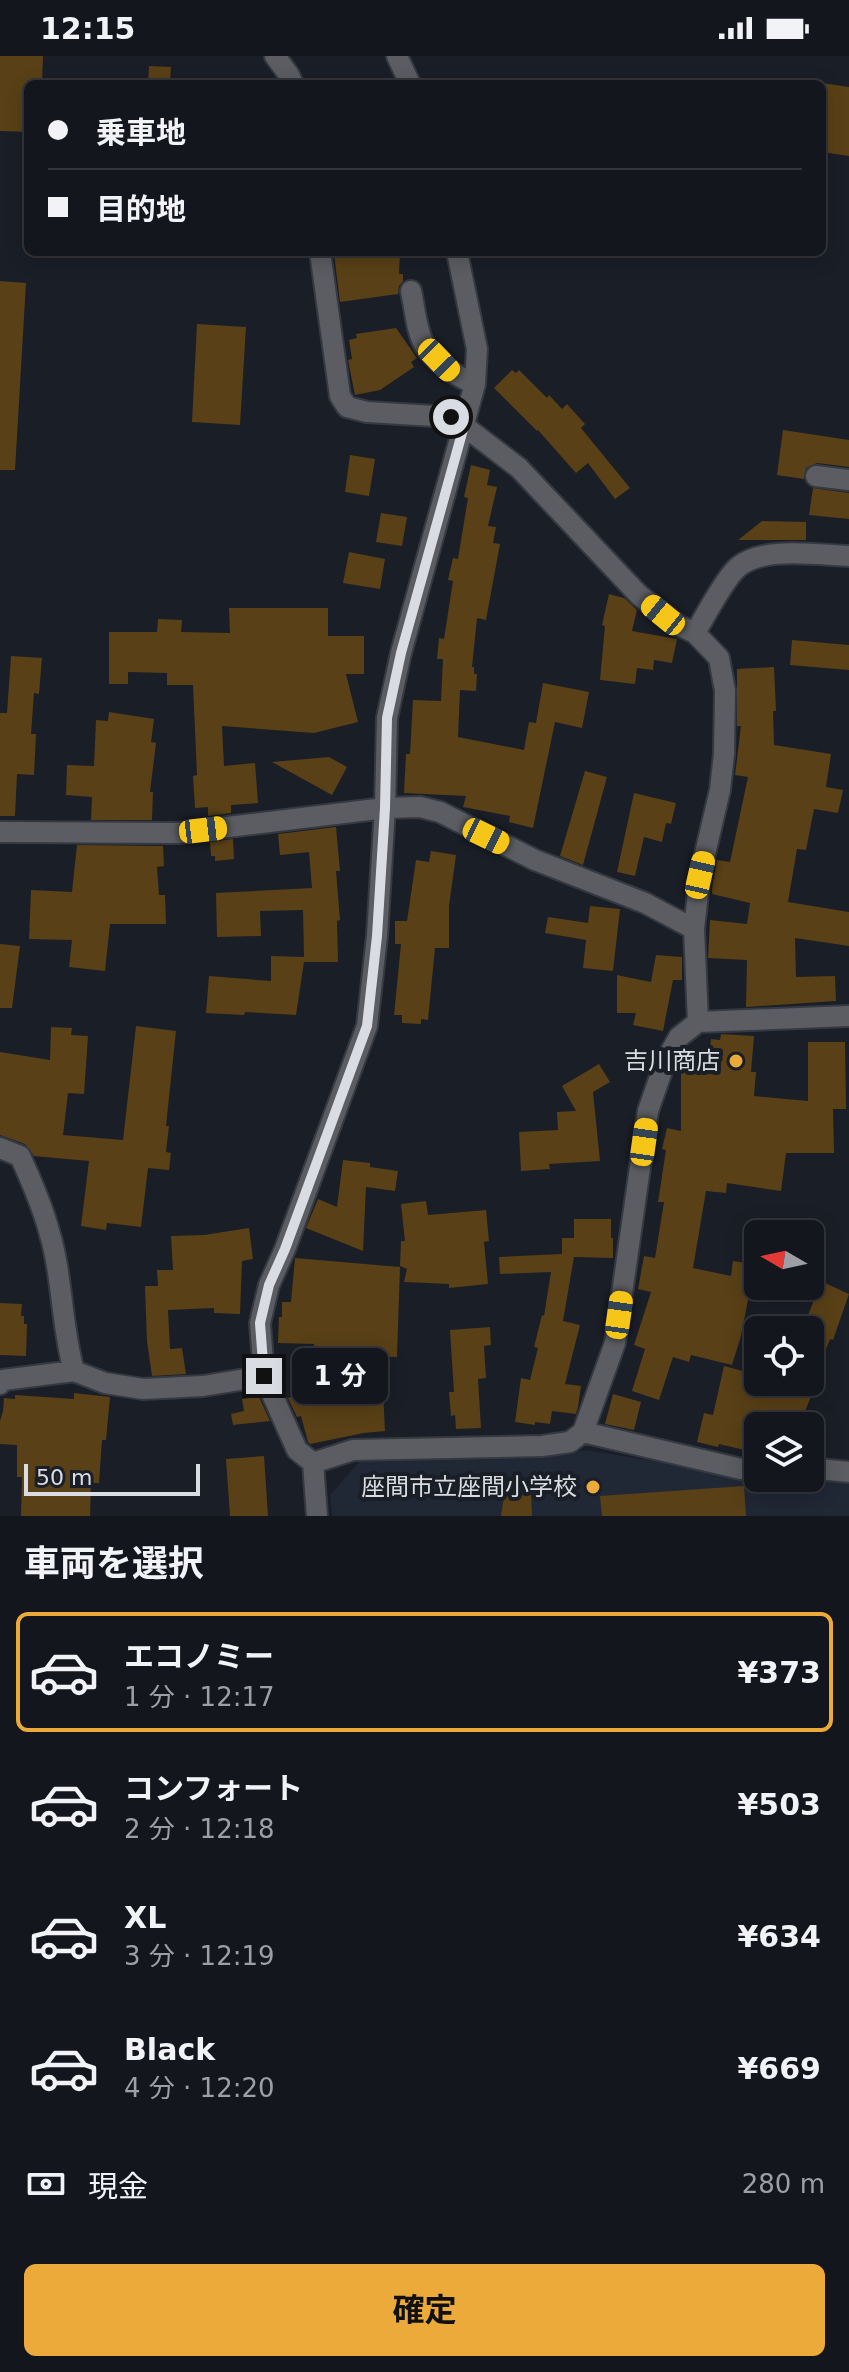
<!DOCTYPE html>
<html lang="ja">
<head>
<meta charset="utf-8">
<style>
	:root { --surface:#14161d; --page:#21232a; --text:#f1f3f6; --muted:#9d9fa4; --line:#33353b; --accent:#ebaa39 }
	body { margin:0; font-family:"DejaVu Sans","Noto Sans JP",sans-serif; background:var(--page); color:var(--text); height:100vh; display:flex; flex-direction:column; font-size:30px; white-space:nowrap }
	* { box-sizing:border-box; margin:0 }
	p { font-size:26px; color:var(--muted) }
	.icon { flex:none; width:44px; height:44px; fill:none; stroke:currentColor; stroke-width:2; stroke-linecap:round; stroke-linejoin:round }
	.map { position:relative; height:1460px; overflow:hidden }
	.panel { display:flex; flex-direction:column; background:var(--surface); flex:1 }
	.panel>* { flex:none }
	.hud { position:absolute; left:24px; top:24px; width:802px; height:176px; border-radius:12px; box-shadow:0 4px 20px #0003,0 0 0 2px var(--line); display:grid; align-content:center; height:176px; padding:0 24px; background:var(--surface) }
	.needle { width:52px; rotate:279deg }
	.fabs { position:absolute; left:744px; top:1164px; display:grid; gap:16px }
	.fabs a { display:grid; place-items:center; width:80px; height:80px; border-radius:12px; background:var(--surface); box-shadow:0 4px 20px #0003,0 0 0 2px var(--line); font-size:40px }
	.scale { position:absolute; left:24px; bottom:20px; width:176px; box-sizing:border-box; padding-left:8px; border:4px solid #d9dce2; border-top:0; font-size:22px; line-height:28px; white-space:nowrap; color:#d9dce2; -webkit-text-stroke:6px #1a1e27; paint-order:stroke }
	.end { position:absolute; width:36px; height:36px; margin:-18px; border:10px solid #d9dce2; background:#111; box-shadow:0 0 0 4px #111 }
	.from { border-radius:50% }
	.bubble { position:absolute; height:56px; border-radius:12px; background:var(--surface); box-shadow:0 4px 20px #0003,0 0 0 2px var(--line); font-size:26px; font-weight:700; line-height:56px; text-align:center }
	.car { position:absolute; width:24px; height:48px; margin:-24px -12px; border-radius:10px; box-shadow:0 0 6px 2px #0007; background:linear-gradient(#f5c518 24%,#345 0 40%,#f5c518 0 76%,#345 0 86%,#f5c518 0) }
	.hud b { display:flex; align-items:center; gap:28px; height:76px; font-size:30px }
	.hud b+b { border-top:2px solid var(--line) }
	.hud i { width:20px; height:20px; background:var(--text) }
	ul { padding:0; list-style:none }
	li { display:flex; align-items:center; gap:24px; height:120px; margin:0 16px 12px; padding:0 8px; border:4px solid transparent; border-radius:12px }
	li div { flex:1 }
	li b { display:block; font-size:30px }
	li em { font-style:normal; font-weight:700 }
	li.on { border-color:var(--accent) }
	li>.icon { width:72px; height:72px; stroke-width:1.5 }
	h2 { padding:0 24px; font-size:36px; line-height:96px }
	.pay { display:flex; align-items:center; gap:20px; height:88px; padding:0 24px; font-size:30px }
	.pay p { margin-inline-start:auto }
	.cta { display:flex; gap:16px; margin-top:auto; padding:16px 24px }
	.cta a { flex:1; height:92px; border-radius:12px; background:var(--accent); color:#111; font-size:32px; font-weight:700; line-height:92px; text-align:center }
	.status { display:flex; justify-content:space-between; align-items:center; height:56px; padding:0 40px; background:var(--surface); direction:ltr }
	.status svg { height:22px; fill:currentColor }
	.map>svg:first-child { display:block }
</style>
</head>
<body>
<div class="status"><b>12:15</b><svg viewBox="0 0 49 12"><path d="M0 12V9h3v3zM5 12V6h3v6zM10 12V3h3v9zM15 12V0h3v12zM26 1h20v11H26zM47 4h2v5h-2z"/></svg></div>
<div class="map">
<svg width="849" height="1460" viewBox="0 0 849 1460">
	<rect width="100%" height="100%" fill="#1a1e27"/>
	<path fill="#202735" d="M586,1394L758,1422L849,1423V1460H332L330,1439L359,1406L535,1402Z"/>
	<path fill="#594016" d="M0,0H43L42,28H28V76L0,75Z
		M149,10L171,11L170,28H148Z
		M822,27L849,31V100L822,96Z
		M347,196H400L399,218H403V225L399,230L398,238L340,246L334,198Z
		M0,225L26,227L15,414H0Z
		M197,268L246,271L240,369L192,366Z
		M396,272L417,302L411,306L414,311L380,334L355,339L348,304L352,303L349,284L357,282L356,278Z
		M512,314L516,317L519,314L547,342L549,339L562,353L567,348L585,368L581,372L630,432L615,443L588,407L576,417L538,374L537,375L494,332Z
		M783,374L849,384V411L817,407L806,412L804,423L777,419Z
		M350,399L375,403L369,440L345,436Z
		M471,409L490,414L487,429L497,431L488,470L496,471L493,487L500,488L486,564L477,562L472,611H474V618H477L476,635L460,634L458,681L524,694L529,666L536,667L543,627L589,636L582,672L555,666L533,772L509,766L510,760L463,751L466,740L404,737L406,698H410L413,644L441,645L443,603H437L439,582L444,583L453,525L448,524L453,502L458,503L468,442L464,441Z
		M813,432L849,437V463L809,459Z
		M381,457L407,461L402,490L376,486Z
		M762,465L806,466V484H738Z
		M349,496L385,503L380,533L343,527Z
		M609,538L624,542L637,554L632,575L677,583L672,607L654,604L653,614L637,612L635,628L600,624L605,570L602,569Z
		M229,552H328V580H364V618H346L358,666L314,677L222,670L224,710L255,707L258,747L231,749V757L208,760V751L195,752L193,720L197,719L193,629H167V617L128,616V628H109V576H157L158,563L182,564L181,576L230,577Z
		M792,584L849,589V614L790,609Z
		M11,600L42,602L39,638L34,637L31,678H36L34,719L17,718L15,760H0V657H7Z
		M774,611L776,655H773L774,689L831,698L826,731L843,734L838,757L814,753L806,794L797,793L788,846L849,856V890L795,882L796,921L835,920L836,945L746,951L747,904L708,902L710,864L747,868L750,847L712,838V832L717,804L730,806L748,721L735,719L741,670H737V613Z
		M109,656L154,663L151,686L156,687L150,736H153L152,764H91L92,741L66,739L67,709L94,710L96,664L108,665Z
		M329,701L347,711L332,739L272,706Z
		M585,715L607,721L583,809L560,800Z
		M634,737L676,747L671,768L666,767L662,786L644,781L635,820L617,816Z
		M336,771L340,815H336L340,864L337,865L338,906H304L296,959L245,956L244,959L206,957L209,920L271,925V900L304,901L303,854L260,855L261,880L217,881L216,837L312,832L309,796L280,799L278,778Z
		M233,783L234,803L215,805V800H211L210,786Z
		M77,789L163,790L164,810L157,811L159,839H165L166,868H110L105,915L69,911L72,884L29,883L31,834L72,836Z
		M431,795L456,799L449,850V892H435L428,964L421,963V968L402,967V959H394L401,888H395V865H407L416,804L429,806Z
		M590,850L620,853L613,915L583,912L586,884L545,877L548,861L588,867Z
		M0,888L20,890L12,952H0Z
		M656,899L682,901V924H673L663,975L633,969L636,957H617V919L651,926Z
		M136,970L176,975L166,1070H169L166,1096L171,1097L169,1114L148,1112L141,1171L107,1167L106,1174L81,1170L89,1105L34,1100L25,1088L0,1079V996L50,1004L51,971L72,972L71,979L88,980L84,1038L68,1037L63,1079L123,1084Z
		M721,978L754,980L751,1016H756L754,1040L808,1045V986H845L846,1053H833L834,1097H786L781,1135L727,1127L726,1137L706,1135L693,1212L731,1220L733,1205L755,1208L741,1280L732,1309L691,1299L689,1306L673,1301L659,1344L632,1335L645,1293L634,1289L651,1236L638,1233L644,1200L655,1202L664,1146H658L666,1094L662,1093L667,1072L681,1075V1004L709,1003L711,983L720,984Z
		M599,1008L610,1026L593,1036L600,1105L549,1108L550,1113L521,1115L519,1076L558,1074L557,1056L576,1055L562,1030Z
		M343,1104L370,1107V1111L398,1115L395,1135L366,1131L363,1195L306,1172L318,1143L337,1151Z
		M426,1145L428,1159L486,1154L489,1185L484,1186L488,1228L449,1232V1228L404,1226L407,1213L400,1210L401,1185H405L401,1148Z
		M574,1163H611V1182H613V1202L574,1201L563,1265L580,1269L565,1328L581,1330L578,1351L576,1358L552,1355L550,1368L535,1366V1369L515,1366L521,1322L530,1324L538,1292L534,1291L542,1259L544,1260L551,1216L500,1218L499,1201L562,1198V1182H574Z
		M249,1172L253,1203L242,1205L240,1258L214,1257V1252L168,1254L170,1293L182,1292L186,1318L152,1320L147,1285L145,1230H158L157,1214H173L171,1180L204,1179Z
		M295,1202L400,1211L397,1301L315,1299L314,1288L278,1287L279,1261H282V1246H291Z
		M825,1227L849,1238L833,1284L830,1283L813,1326H817L799,1370H758L753,1396L719,1388L718,1391L697,1386L704,1357L713,1359L724,1310L758,1319V1326H810V1274H802L820,1229L824,1230Z
		M0,1247L22,1248L21,1260H24V1268H27L26,1300L0,1299Z
		M490,1271L491,1289L484,1290L486,1322L478,1323L481,1372L456,1373L455,1359L451,1360L449,1336H454L450,1274Z
		M382,1316L385,1375L364,1377L310,1388L308,1386L301,1360L297,1361L288,1342Z
		M74,1337L110,1341L106,1384H102L99,1427H91L90,1460H21L22,1421H17V1389L0,1388V1365L3,1355L4,1342L15,1343V1339L74,1343Z
		M613,1338L641,1346L634,1374L605,1368Z
		M259,1341L270,1365L233,1369L231,1358L244,1355L242,1343Z
		M264,1400L268,1460H230L226,1403Z
		M744,1430L746,1460H602L600,1440Z
		M531,1439L532,1460H501L504,1440Z"/>
	<g fill="none" stroke-linecap="round" stroke-linejoin="round">
		<defs>
			<path id="minor" d="M275,0L289,19L293,28
				M397,0L410,28
				M320,196L340,340L347,351L367,356L451,361L464,370L519,412L639,539L678,569L695,577L719,602L725,635L724,698L720,734L700,819L694,873L698,966
				M411,235C415,252 416,275 425,290C437,308 456,320 475,328
				M816,420L849,424
				M695,577C706,559 721,529 735,514C758,489 817,499 849,500
				M0,776L178,777L385,752L420,751L440,756L535,804L645,847L694,873
				M0,1092L20,1100C31,1124 42,1149 49,1175C63,1221 61,1269 74,1315
				M0,1328L3,1324L74,1315L105,1327L143,1333L203,1330L264,1320
				M583,1376L741,1413L758,1412
				M313,1407L353,1394L542,1390L570,1386L583,1376L615,1287L648,1055L665,1006L679,981L698,966L849,960
				M810,1412L849,1416
				M317,1460L313,1407L297,1394L264,1320L260,1267L269,1229L285,1193L367,970L377,880L385,752L387,662L401,597L475,328L477,293L457,196"/>
		</defs>
		<use href="#minor" stroke="#353941" stroke-width="24"/>
		<use href="#minor" stroke="#5b5d62" stroke-width="20"/>
	</g>
	<g fill="none" stroke-linecap="round" stroke-linejoin="round">
		<path stroke="#d9dce2" stroke-width="10" d="M264,1320L260,1267L269,1229L285,1193L367,970L377,880L385,752L387,662L401,597L464,370L451,361"/>
	</g>
	<g fill="#ebaa39" stroke="#1a1e27" stroke-width="3">
		<circle cx="736" cy="1005" r="8"/>
		<circle cx="593" cy="1431" r="8"/>
	</g>
	<g text-anchor="middle" stroke-width="8" stroke-linejoin="round" paint-order="stroke">
		<g font-size="24" fill="#d9dce2" stroke="#1a1e27" text-anchor="end">
			<text x="720" y="1013">吉川商店</text>
			<text x="577" y="1439">座間市立座間小学校</text>
		</g>
	</g>
</svg>
<div class="fabs">
<a><svg class="needle" viewBox="-14 -14 28 28"><path d="M0-13l5 13h-10z" fill="#e53935"/><path d="M0 13l5-13h-10z" fill="#9d9fa4"/></svg></a>
<a><svg class="icon" aria-label="locate" viewBox="0 0 24 24"><circle cx="12" cy="12" r="6"/><path d="M12 2v4M12 18v4M2 12h4M18 12h4"/></svg></a>
<a><svg class="icon" aria-label="layers" viewBox="0 0 24 24"><path d="M12 4l9 5-9 5-9-5zM3 14l9 5 9-5"/></svg></a>
</div>
<div class="scale">50 m</div>
<i class="end from" style="left:451px;top:361px"></i>
<i class="end" style="left:264px;top:1320px"></i>
<div class="bubble" style="left:292px;top:1292px;width:96px">1 分</div>
<i class="car" style="left:439px;top:304px;rotate:136deg"></i>
<i class="car" style="left:663px;top:559px;rotate:309deg"></i>
<i class="car" style="left:203px;top:774px;rotate:83deg"></i>
<i class="car" style="left:486px;top:780px;rotate:116deg"></i>
<i class="car" style="left:700px;top:819px;rotate:13deg"></i>
<i class="car" style="left:644px;top:1086px;rotate:8deg"></i>
<i class="car" style="left:619px;top:1259px;rotate:8deg"></i>
<div class="hud">
<b><i class="from"></i>乗車地</b>
<b><i></i>目的地</b>
</div>
</div>
<section class="panel">
<h2>車両を選択</h2>
<ul>
<li class="on"><svg class="icon" aria-label="car" viewBox="0 0 24 24"><path d="M5 17H2v-5l4-1 3-4h7l3 4 3 1v5h-3M9 17h6M6 11h13"/><circle cx="7" cy="17" r="2"/><circle cx="17" cy="17" r="2"/></svg><div><b>エコノミー</b><p>1 分 · 12:17</p></div><em>¥373</em></li>
<li><svg class="icon" aria-label="car" viewBox="0 0 24 24"><path d="M5 17H2v-5l4-1 3-4h7l3 4 3 1v5h-3M9 17h6M6 11h13"/><circle cx="7" cy="17" r="2"/><circle cx="17" cy="17" r="2"/></svg><div><b>コンフォート</b><p>2 分 · 12:18</p></div><em>¥503</em></li>
<li><svg class="icon" aria-label="car" viewBox="0 0 24 24"><path d="M5 17H2v-5l4-1 3-4h7l3 4 3 1v5h-3M9 17h6M6 11h13"/><circle cx="7" cy="17" r="2"/><circle cx="17" cy="17" r="2"/></svg><div><b>XL</b><p>3 分 · 12:19</p></div><em>¥634</em></li>
<li><svg class="icon" aria-label="car" viewBox="0 0 24 24"><path d="M5 17H2v-5l4-1 3-4h7l3 4 3 1v5h-3M9 17h6M6 11h13"/><circle cx="7" cy="17" r="2"/><circle cx="17" cy="17" r="2"/></svg><div><b>Black</b><p>4 分 · 12:20</p></div><em>¥669</em></li>
</ul>
<div class="pay"><svg class="icon" aria-label="cash" viewBox="0 0 24 24"><path d="M3 7h18v10H3z"/><circle cx="12" cy="12" r="2"/></svg>現金<p>280 m</p></div>
<div class="cta"><a>確定</a></div>
</section>
</body>
</html>
